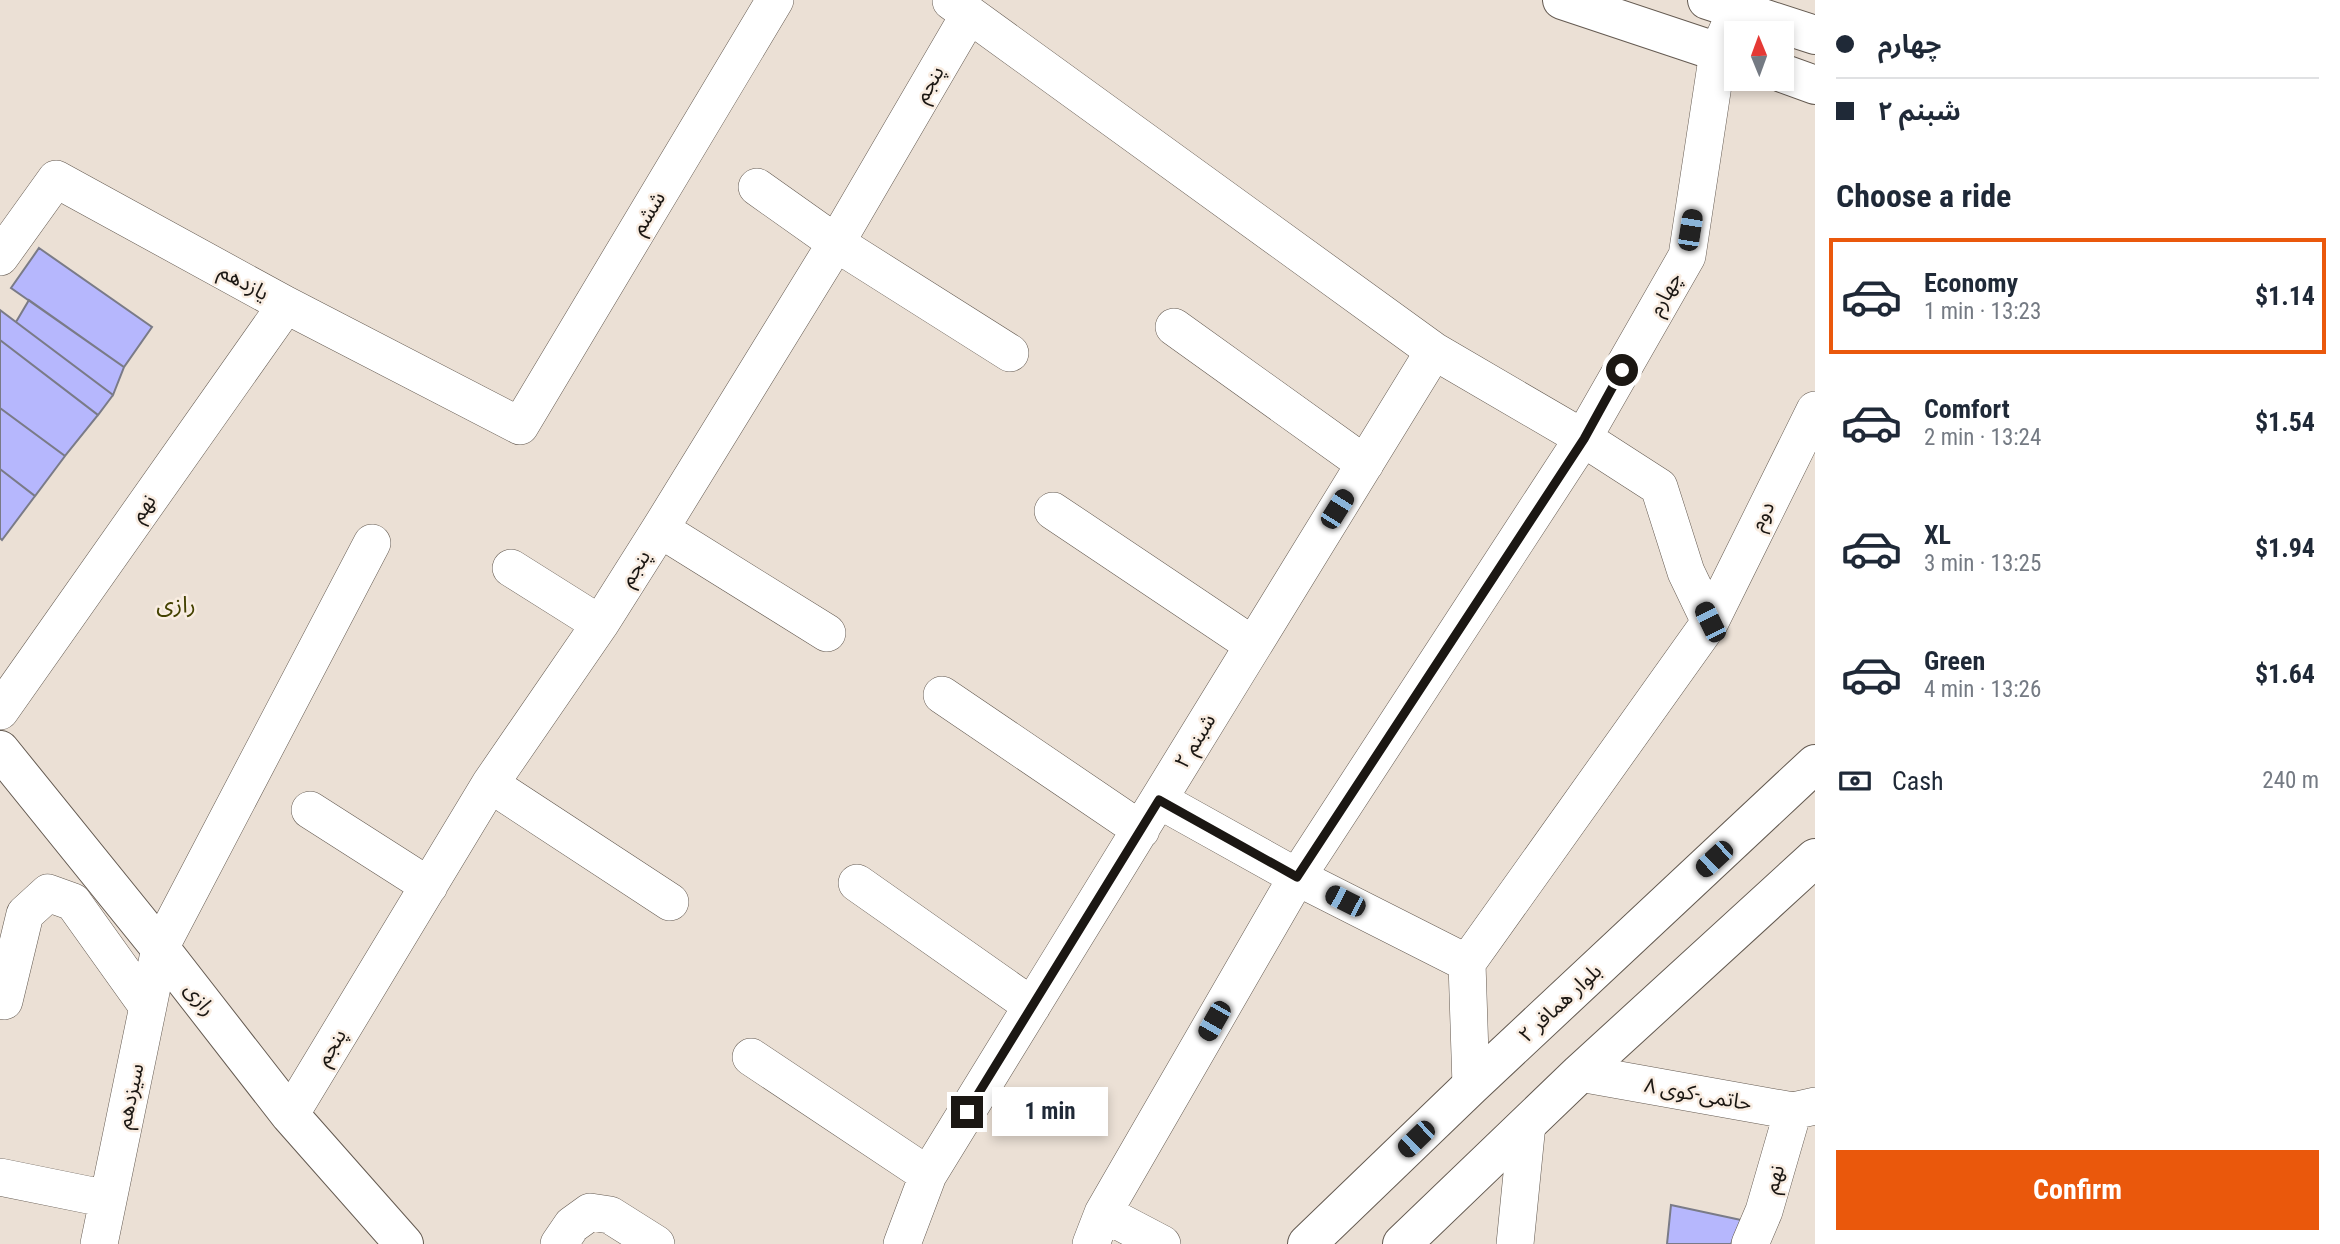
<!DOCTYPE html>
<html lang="en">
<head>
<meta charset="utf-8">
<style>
	:root { --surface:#fff; --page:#f2f2f3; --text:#1f2937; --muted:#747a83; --line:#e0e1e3; --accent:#ea580c }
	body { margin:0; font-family:"Roboto Condensed","Noto Sans Arabic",sans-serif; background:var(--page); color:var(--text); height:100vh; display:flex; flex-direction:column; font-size:26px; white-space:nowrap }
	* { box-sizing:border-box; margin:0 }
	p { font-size:23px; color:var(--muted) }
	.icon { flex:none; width:38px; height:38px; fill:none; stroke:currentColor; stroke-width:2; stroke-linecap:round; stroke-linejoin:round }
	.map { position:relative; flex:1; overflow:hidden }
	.panel { display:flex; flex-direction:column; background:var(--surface); width:525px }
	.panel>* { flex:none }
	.hud { display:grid; align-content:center; height:154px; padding:0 21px; background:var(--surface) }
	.needle { width:46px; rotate:359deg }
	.tools { position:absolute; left:1724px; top:21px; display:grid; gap:14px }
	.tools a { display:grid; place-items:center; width:70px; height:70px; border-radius:0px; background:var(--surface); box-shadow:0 4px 10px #0003; font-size:35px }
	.end { position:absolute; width:32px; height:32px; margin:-16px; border:9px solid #1b1713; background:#fff; box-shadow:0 0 0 4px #fff }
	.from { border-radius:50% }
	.bubble { position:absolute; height:49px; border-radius:0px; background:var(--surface); box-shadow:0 4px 10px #0003; font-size:23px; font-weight:700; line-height:49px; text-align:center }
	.car { position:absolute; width:21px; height:42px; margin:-21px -10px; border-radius:9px; box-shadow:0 0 5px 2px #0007; background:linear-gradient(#222 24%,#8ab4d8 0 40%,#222 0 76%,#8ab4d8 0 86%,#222 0) }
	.hud b { display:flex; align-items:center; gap:24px; height:66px; font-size:26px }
	.hud b+b { border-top:2px solid var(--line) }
	.hud i { width:18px; height:18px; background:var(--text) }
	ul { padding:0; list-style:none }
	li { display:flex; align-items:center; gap:21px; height:116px; margin:0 14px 10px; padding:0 7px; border:4px solid transparent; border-radius:0px }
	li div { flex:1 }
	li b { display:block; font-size:26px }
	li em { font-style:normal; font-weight:700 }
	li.selected { border-color:var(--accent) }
	li>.icon { width:63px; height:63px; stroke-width:1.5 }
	h2 { padding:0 21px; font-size:32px; line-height:84px }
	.pay { display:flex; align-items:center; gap:18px; height:77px; padding:0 21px; font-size:26px }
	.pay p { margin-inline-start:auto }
	.action { display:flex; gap:14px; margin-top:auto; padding:14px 21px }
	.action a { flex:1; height:80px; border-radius:0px; background:var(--accent); color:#fff; font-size:28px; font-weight:700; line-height:80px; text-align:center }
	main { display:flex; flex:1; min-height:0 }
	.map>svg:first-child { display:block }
</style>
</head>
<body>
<main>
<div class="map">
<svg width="1815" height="1244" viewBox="0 0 1815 1244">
	<rect width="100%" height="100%" fill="#ebe0d5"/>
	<path fill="#b6b7fd" stroke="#7a7b87" stroke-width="2" d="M39,248L152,327L124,367L11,288Z
		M29,300L124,367L113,395L16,322Z
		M0,310L113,395L98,415L0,340Z
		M0,340L98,415L65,456L0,408Z
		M0,408L65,456L35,496L0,469Z
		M0,469L35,496L2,540L0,538Z
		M1671,1205L1741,1220L1731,1244H1667Z"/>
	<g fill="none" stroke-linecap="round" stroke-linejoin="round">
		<defs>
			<path id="minor" d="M951,1L1434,351L1583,438L1659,487L1686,572L1710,622
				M757,187L836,243L1010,353
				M0,257L56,179L286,305L520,426L775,0
				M1174,327L1365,464
				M1053,511L1253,645
				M660,529L827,633
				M511,568L600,624
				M942,695L1141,830
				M0,711L286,305
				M490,784L670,902
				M1159,800L1297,877L1467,963
				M310,810L429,886
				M857,883L1032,1006
				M4,1001L25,914L48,893L73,902L148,1007
				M751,1057L928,1175
				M1580,1073L1793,1111L1815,1106
				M1471,1086L1467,963L1710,622L1815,410
				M290,1115L490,784L600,624L660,529L836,243L969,15
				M0,1177L108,1199
				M1103,1213L1162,1244
				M99,1244L160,948L372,543
				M559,1244L572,1225L590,1212L610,1215L656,1244
				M902,1244L928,1175L1434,351
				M1091,1244L1103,1213L1297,877L1583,438L1687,256L1718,52L1741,0
				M1515,1244L1527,1124
				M1750,1244L1764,1211L1793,1111"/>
			<path id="tertiary" d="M1562,0L1736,58
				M1707,0L1815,35
				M1782,73L1815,85
				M0,750L160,948L290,1115L404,1244"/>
			<path id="primary" d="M1307,1244L1471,1086L1815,764
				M1402,1244L1580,1073L1815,858"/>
		</defs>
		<use href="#minor" stroke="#645a51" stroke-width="38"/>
		<use href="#tertiary" stroke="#645a51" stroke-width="40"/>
		<use href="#primary" stroke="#645a51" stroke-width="40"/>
		<use href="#minor" stroke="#fff" stroke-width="37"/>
		<use href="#tertiary" stroke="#fff" stroke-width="38"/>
		<use href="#primary" stroke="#fff" stroke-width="38"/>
	</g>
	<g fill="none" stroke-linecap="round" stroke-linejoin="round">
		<path stroke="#1b1713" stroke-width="9" d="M967,1112L1159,800L1297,877L1584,439L1622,370"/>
	</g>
	<g text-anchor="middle" stroke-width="5" stroke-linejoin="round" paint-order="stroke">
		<g font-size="21" fill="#1b1713" stroke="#f9ede2">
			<text transform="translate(929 84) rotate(-60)" y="7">پنجم</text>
			<text transform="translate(648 213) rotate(-59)" y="7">ششم</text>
			<text transform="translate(244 282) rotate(29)" y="7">یازدهم</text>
			<text transform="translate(1665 294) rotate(-61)" y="7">چهارم</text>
			<text transform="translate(143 508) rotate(-55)" y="7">نهم</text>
			<text transform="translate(1762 516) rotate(-64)" y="7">دوم</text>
			<text transform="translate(635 568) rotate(-58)" y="7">پنجم</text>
			<text transform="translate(1195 741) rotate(-59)" y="7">شبنم ۲</text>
			<text transform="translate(200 999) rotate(52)" y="7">رازی</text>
			<text transform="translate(1560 1003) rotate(-43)" y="7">بلوار همافر ۲</text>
			<text transform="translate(331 1047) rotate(-59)" y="7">پنجم</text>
			<text transform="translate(1698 1094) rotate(10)" y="7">حاتمی-کوی ۸</text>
			<text transform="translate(130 1096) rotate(-78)" y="7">سیزدهم</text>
			<text transform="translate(1774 1179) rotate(-74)" y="7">نهم</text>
		</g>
		<g font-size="23" fill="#434100" stroke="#f9ede2">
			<text x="176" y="612">رازی</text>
		</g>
	</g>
</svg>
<div class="tools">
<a><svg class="needle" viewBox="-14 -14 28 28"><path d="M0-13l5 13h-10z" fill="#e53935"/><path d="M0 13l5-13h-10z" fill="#747a83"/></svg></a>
</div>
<i class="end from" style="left:1622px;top:370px"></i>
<i class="end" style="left:967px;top:1112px"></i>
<div class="bubble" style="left:992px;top:1087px;width:116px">1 min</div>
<i class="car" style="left:1690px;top:230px;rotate:9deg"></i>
<i class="car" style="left:1337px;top:509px;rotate:32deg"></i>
<i class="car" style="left:1710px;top:622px;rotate:334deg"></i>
<i class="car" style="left:1714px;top:859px;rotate:227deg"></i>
<i class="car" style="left:1345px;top:901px;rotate:297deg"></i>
<i class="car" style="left:1214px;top:1021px;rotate:210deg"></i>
<i class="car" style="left:1416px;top:1139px;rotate:226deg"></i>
</div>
<section class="panel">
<div class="hud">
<b><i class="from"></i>چهارم</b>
<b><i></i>شبنم ۲</b>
</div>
<h2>Choose a ride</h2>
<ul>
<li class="selected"><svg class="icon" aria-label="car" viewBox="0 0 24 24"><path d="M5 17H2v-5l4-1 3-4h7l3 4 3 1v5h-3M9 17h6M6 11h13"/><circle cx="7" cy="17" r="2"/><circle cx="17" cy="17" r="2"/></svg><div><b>Economy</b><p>1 min · 13:23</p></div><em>$1.14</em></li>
<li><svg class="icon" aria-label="car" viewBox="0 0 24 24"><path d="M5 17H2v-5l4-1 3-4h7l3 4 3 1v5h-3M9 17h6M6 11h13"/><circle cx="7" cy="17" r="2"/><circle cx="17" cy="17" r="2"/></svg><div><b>Comfort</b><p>2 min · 13:24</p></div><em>$1.54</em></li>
<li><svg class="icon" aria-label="car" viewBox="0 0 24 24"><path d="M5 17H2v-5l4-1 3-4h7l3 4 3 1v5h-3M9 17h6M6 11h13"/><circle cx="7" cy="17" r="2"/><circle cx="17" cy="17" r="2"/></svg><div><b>XL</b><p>3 min · 13:25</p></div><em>$1.94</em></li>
<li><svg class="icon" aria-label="car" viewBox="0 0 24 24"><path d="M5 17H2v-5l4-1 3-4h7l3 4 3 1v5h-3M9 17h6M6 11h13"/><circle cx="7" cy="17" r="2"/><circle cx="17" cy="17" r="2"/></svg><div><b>Green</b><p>4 min · 13:26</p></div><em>$1.64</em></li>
</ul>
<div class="pay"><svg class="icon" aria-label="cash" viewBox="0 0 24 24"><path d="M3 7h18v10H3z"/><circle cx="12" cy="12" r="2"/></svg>Cash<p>240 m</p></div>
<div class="action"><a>Confirm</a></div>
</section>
</main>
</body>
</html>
